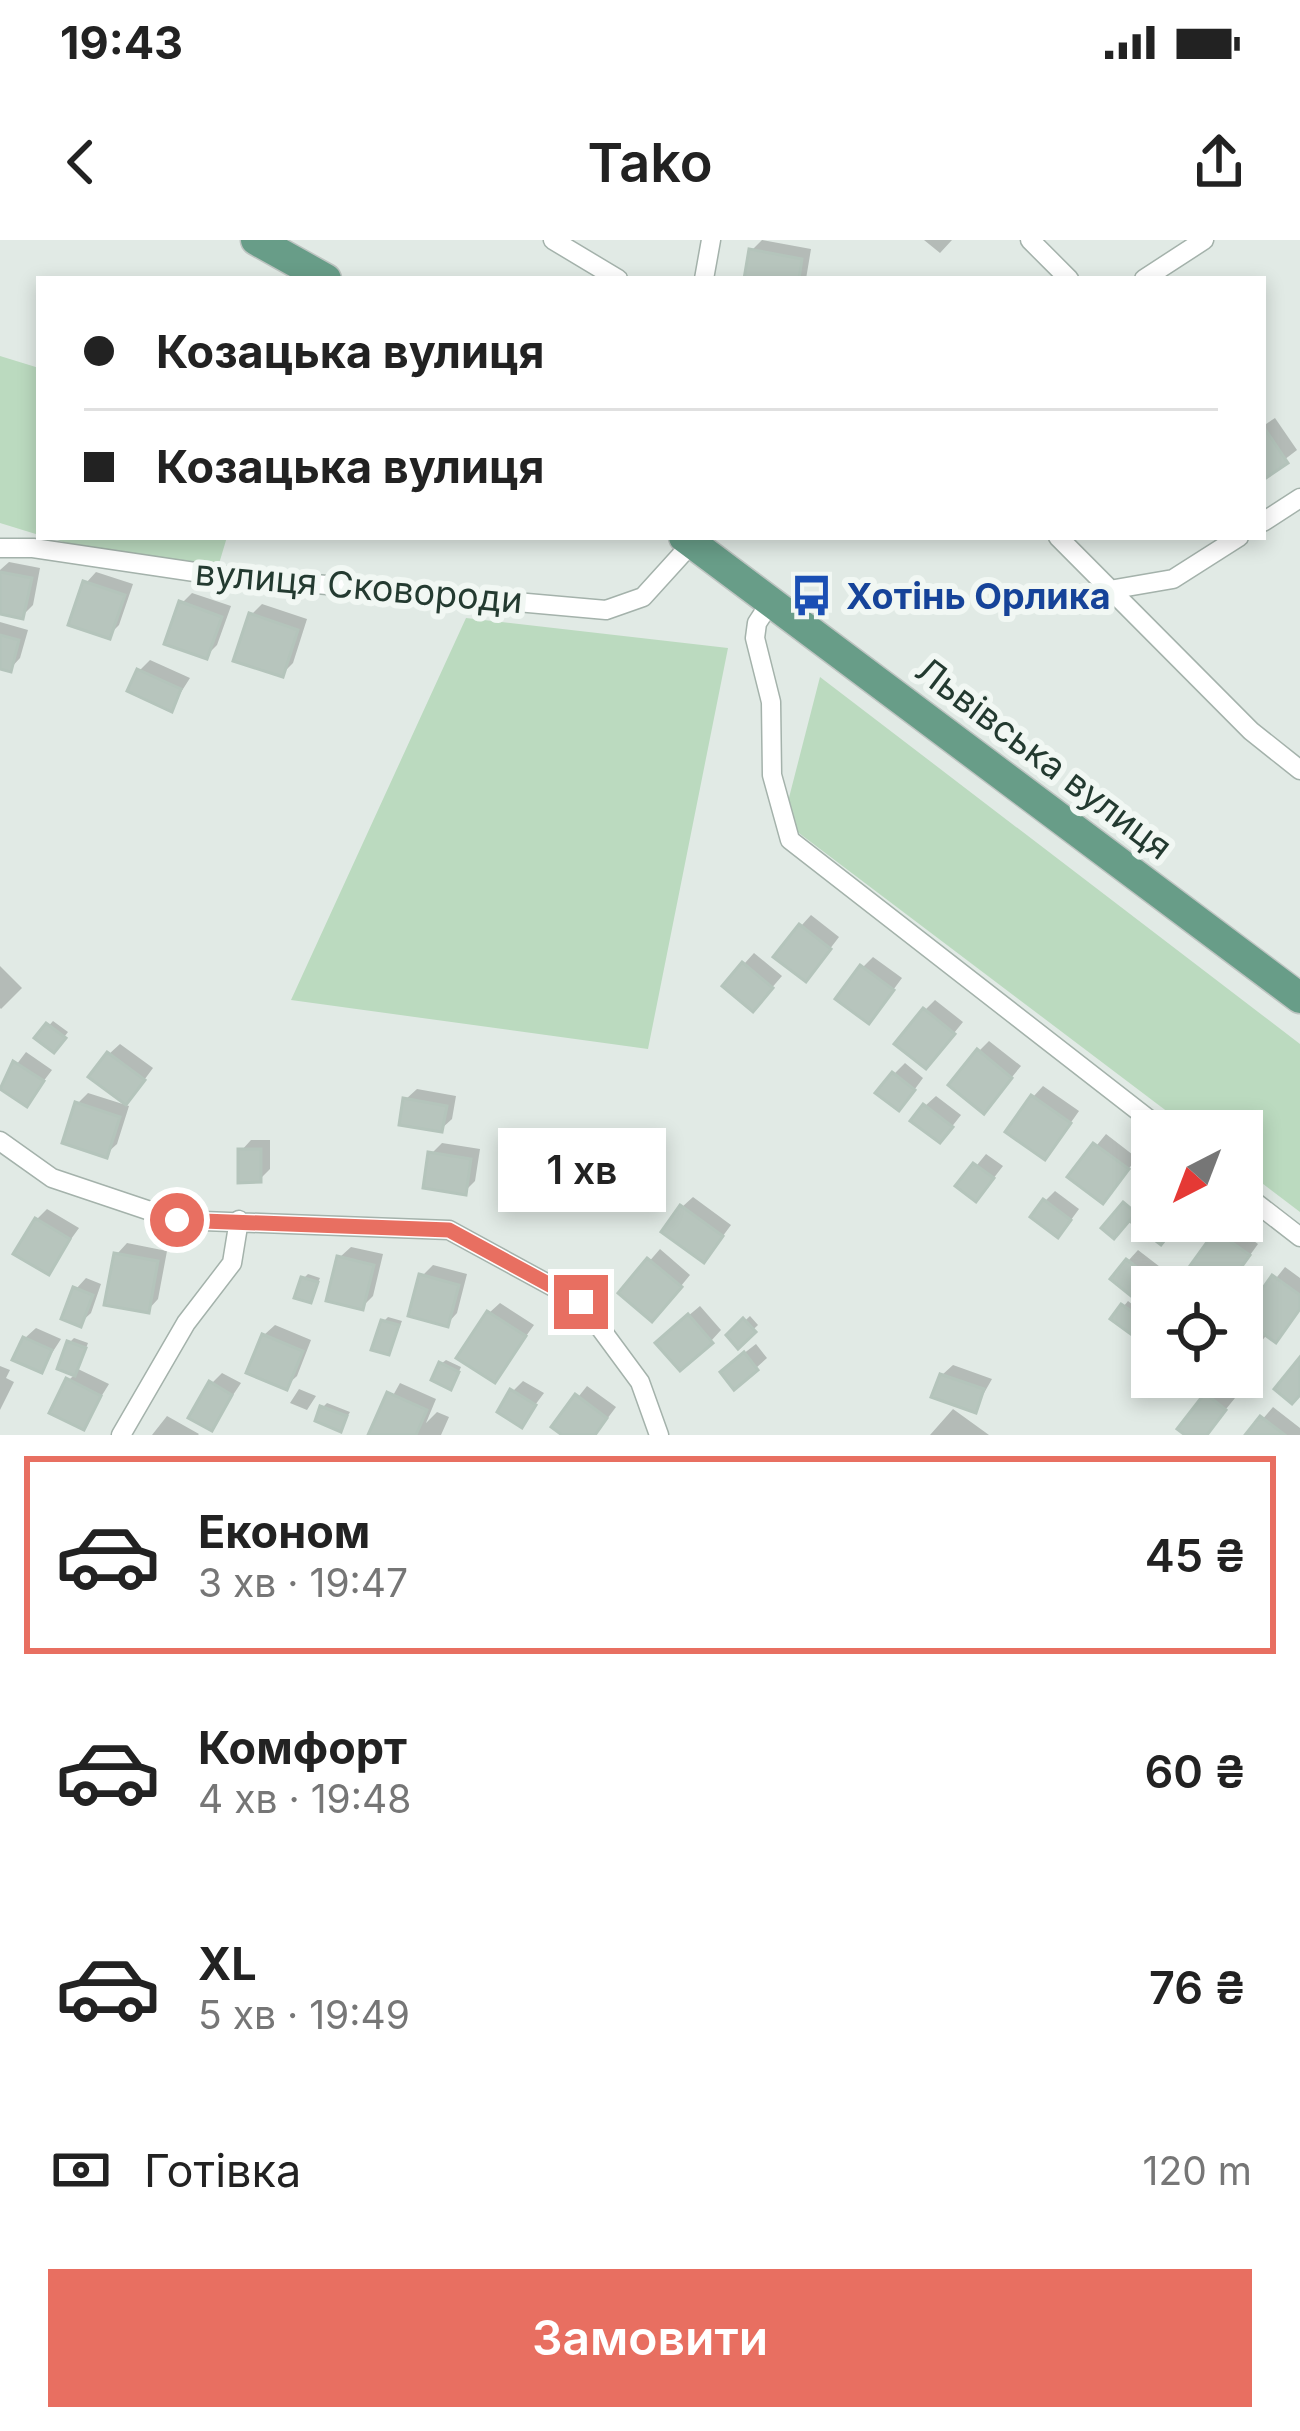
<!DOCTYPE html>
<html lang="uk">
<head>
<meta charset="utf-8">
<style>
	:root { --surface:#fff; --page:#f6f6f6; --text:#222; --muted:#767676; --line:#e0e0e0; --accent:#e86f61 }
	body { margin:0; font-family:Inter,sans-serif; background:var(--page); color:var(--text); height:100vh; display:flex; flex-direction:column; font-size:45px; white-space:nowrap }
	* { box-sizing:border-box; margin:0 }
	p { font-size:39px; color:var(--muted) }
	.icon { flex:none; width:66px; height:66px; fill:none; stroke:currentColor; stroke-width:2; stroke-linecap:round; stroke-linejoin:round }
	.map { position:relative; height:1195px; overflow:hidden }
	.drawer { display:flex; flex-direction:column; background:var(--surface); flex:1 }
	.drawer>* { flex:none }
	.banner { position:absolute; left:36px; top:36px; width:1230px; height:264px; border-radius:0px; box-shadow:0 6px 18px #0003; display:grid; align-content:center; height:264px; padding:0 48px; background:var(--surface) }
	.needle { width:78px; rotate:222deg }
	.controls { position:absolute; left:1131px; top:870px; display:grid; gap:24px }
	.controls a { display:grid; place-items:center; width:132px; height:132px; border-radius:0px; background:var(--surface); box-shadow:0 6px 18px #0003; font-size:60px }
	.end { position:absolute; width:54px; height:54px; margin:-27px; border:15px solid #e86f61; background:#fff; box-shadow:0 0 0 6px #fff }
	.from { border-radius:50% }
	.bubble { position:absolute; height:84px; border-radius:0px; background:var(--surface); box-shadow:0 6px 18px #0003; font-size:39px; font-weight:600; line-height:84px; text-align:center }
	.banner b { display:flex; align-items:center; gap:42px; height:114px; font-size:45px }
	.banner b+b { border-top:3px solid var(--line) }
	.banner i { width:30px; height:30px; background:var(--text) }
	ul { padding:21px 0 0; list-style:none }
	li { display:flex; align-items:center; gap:36px; height:198px; margin:0 24px 18px; padding:0 24px; border:6px solid transparent; border-radius:0px }
	li div { flex:1 }
	li b { display:block; font-size:45px }
	li em { font-style:normal; font-weight:600 }
	li.active { border-color:var(--accent) }
	li>.icon { width:108px; height:108px; stroke-width:1.5 }
	.pay { display:flex; align-items:center; gap:30px; height:132px; padding:0 48px; font-size:45px }
	.pay p { margin-inline-start:auto }
	.primary-button { display:flex; gap:24px; margin-top:auto; padding:24px 48px }
	.primary-button a { flex:1; height:138px; border-radius:0px; background:var(--accent); color:#fff; font-size:48px; font-weight:600; line-height:138px; text-align:center }
	.status { display:flex; justify-content:space-between; align-items:center; height:84px; padding:0 60px; background:var(--surface); direction:ltr }
	.status svg { height:33px; fill:currentColor }
	header { display:flex; justify-content:space-between; align-items:center; height:156px; padding:0 48px; background:var(--surface); font-size:54px; font-weight:600 }
	.map>svg:first-child { display:block }
</style>
</head>
<body>
<div class="status"><b>19:43</b><svg viewBox="0 0 49 12"><path d="M0 12V9h3v3zM5 12V6h3v6zM10 12V3h3v9zM15 12V0h3v12zM26 1h20v11H26zM47 4h2v5h-2z"/></svg></div>
<header><svg class="icon" aria-label="back" viewBox="0 0 24 24"><path d="M15 5l-7 7 7 7"/></svg>Tako<svg class="icon" aria-label="share" viewBox="0 0 24 24"><path d="M12 15V3M7 8l5-5 5 5M5 13v7h14v-7"/></svg></header>
<div class="map">
<svg width="1300" height="1195" viewBox="0 0 1300 1195">
	<rect width="100%" height="100%" fill="#e1eae5"/>
	<path fill="#bbdabf" d="M0,116L39,128V295L0,283Z
		M47,297H227L212,347Z
		M466,378L728,408L648,809L291,760Z
		M820,437L1300,804V972L1242,928V891H1193L783,581Z"/>
	<path fill="#0003" d="M762,0L811,9L806,39H747L752,10Z
		M924,0H952L940,13Z
		M1275,178L1297,210L1263,236V186Z
		M9,322L40,328L33,365L22,376L0,371V330Z
		M96,332L133,344L119,385L109,395L86,343Z
		M192,353L231,366L217,405L206,416L182,363Z
		M262,364L307,379L293,423L282,434L251,375Z
		M0,382L28,390L20,418L10,429L0,426Z
		M150,420L190,438L171,468L139,431Z
		M811,675L839,697L816,727L801,686Z
		M754,713L782,736L763,758L744,724Z
		M873,717L902,738L879,769L863,727Z
		M0,726L22,748L1,769L0,768Z
		M935,760L963,782L936,815L925,770Z
		M53,781L68,792L58,805L38,798Z
		M989,801L1021,826L994,859L979,811Z
		M120,804L153,828L136,851L109,814Z
		M26,812L52,830L27,863L1,845Z
		M905,823L923,838L909,857L894,834Z
		M1043,846L1079,871L1055,905L1033,857Z
		M417,849L456,856L452,879L441,889L406,859Z
		M88,853L129,866L117,904L106,914L78,863Z
		M936,856L961,875L950,889L925,866Z
		M1106,894L1137,918L1113,949L1072,936Z
		M251,900H270V929L260,939L241,911Z
		M442,903L480,909L475,941L465,951L431,914Z
		M986,914L1003,926L986,948L960,946Z
		M1055,951L1079,969L1068,984L1045,961Z
		M693,957L731,985L714,1008L682,967Z
		M47,969L79,988L48,1031L37,979Z
		M1228,982L1258,1004L1232,1040L1216,1047L1218,993Z
		M127,1003L167,1011L158,1059L148,1070L117,1014Z
		M351,1007L383,1014L373,1056L362,1067L340,1017Z
		M660,1009L690,1035L663,1068L622,1053Z
		M1138,1010L1164,1030L1150,1048L1128,1021Z
		M433,1025L467,1034L457,1073L447,1084L422,1036Z
		M1285,1027L1300,1038V1069L1286,1088L1268,1093L1245,1123L1242,1081Z
		M308,1034L320,1038L310,1060L304,1038Z
		M86,1038L101,1044L91,1073L80,1083L76,1049Z
		M1128,1061L1145,1074L1136,1087L1114,1078Z
		M500,1063L534,1085L495,1139L489,1073Z
		M700,1066L721,1090L711,1101L669,1092Z
		M750,1076L758,1085L738,1104L730,1095Z
		M388,1077L402,1081L389,1112L384,1081Z
		M275,1085L311,1100L297,1136L286,1146L264,1095Z
		M36,1088L61,1099L41,1130L25,1098Z
		M74,1098L88,1103L78,1129L109,1144L83,1186L69,1140L76,1133L70,1102Z
		M756,1104L767,1118L756,1128L734,1121Z
		M446,1120L461,1127L454,1142L441,1124Z
		M953,1125L992,1139L975,1169L942,1135Z
		M0,1126L10,1130L6,1138L14,1142L0,1170Z
		M222,1133L241,1143L211,1188L212,1143Z
		M523,1141L544,1153L521,1184L513,1151Z
		M400,1143L436,1159L426,1183L437,1172L449,1177L441,1195H371Z
		M1218,1145L1235,1158L1205,1195H1190L1181,1188Z
		M587,1146L616,1167L595,1195H567L555,1186Z
		M299,1149L316,1156L307,1170L290,1163Z
		M327,1163L350,1172L341,1188L323,1167Z
		M1273,1167L1300,1188V1195H1249Z
		M953,1169L989,1195H930Z
		M167,1176L199,1194L198,1195H152Z"/>
	<path fill="#b7c5bd" stroke="#b4c4bb" stroke-width="3" d="M749,9L802,19L799,39H744Z
		M1263,186L1288,223L1263,240Z
		M0,332L32,338L23,379L0,374Z
		M83,341L125,355L110,399L68,385Z
		M179,361L222,377L207,419L164,404Z
		M249,373L298,390L283,437L233,421Z
		M0,395L19,400L11,432L0,429Z
		M137,429L181,449L172,472L127,451Z
		M799,684L831,709L806,742L773,717Z
		M742,722L773,748L753,772L722,746Z
		M860,725L894,750L869,784L835,759Z
		M923,768L955,794L926,829L894,804Z
		M46,783L66,798L54,813L34,798Z
		M977,809L1012,838L984,874L948,845Z
		M107,812L145,840L126,865L88,837Z
		M13,821L44,841L27,867L0,849Z
		M892,832L915,850L899,871L875,853Z
		M1031,855L1071,883L1045,920L1005,892Z
		M403,858L447,866L442,892L399,885Z
		M75,862L120,877L107,918L62,903Z
		M923,864L953,887L940,903L910,881Z
		M1093,903L1129,929L1103,964L1067,937Z
		M238,909H261V942L238,943Z
		M428,912L471,919L466,955L423,948Z
		M973,923L994,938L976,962L955,946Z
		M1152,956V981H1180L1161,1005L1131,982Z
		M1043,959L1071,980L1058,998L1030,977Z
		M1123,962L1136,973L1114,999L1101,988Z
		M680,965L723,996L704,1023L661,992Z
		M35,978L70,999L49,1035L13,1014Z
		M1215,991L1250,1015L1227,1047H1211L1187,1030Z
		M114,1013L158,1021L149,1073L104,1065Z
		M337,1016L374,1025L363,1070L326,1061Z
		M647,1018L682,1047L652,1082L618,1053Z
		M1126,1019L1156,1042L1140,1063L1110,1039Z
		M419,1034L459,1045L448,1087L408,1076Z
		M1272,1035L1300,1055V1069L1276,1103L1242,1078Z
		M301,1037L318,1042L311,1063L294,1058Z
		M73,1047L93,1055L81,1087L61,1079Z
		M1121,1064L1143,1079L1132,1095L1110,1079Z
		M487,1071L526,1096L495,1143L456,1118Z
		M688,1074L713,1103L680,1131L655,1103Z
		M743,1078L756,1092L738,1109L726,1095Z
		M381,1080L399,1085L389,1115L371,1110Z
		M262,1094L303,1111L287,1150L246,1133Z
		M23,1097L52,1110L42,1133L12,1120Z
		M67,1101L86,1108L75,1136L57,1129Z
		M744,1112L758,1130L734,1150L720,1132Z
		M1300,1117V1155L1292,1164L1274,1149Z
		M439,1122L459,1132L451,1150L431,1140Z
		M940,1134L984,1149L976,1173L931,1157Z
		M66,1138L101,1156L84,1190L49,1173Z
		M209,1141L232,1155L212,1191L188,1178Z
		M510,1149L536,1165L522,1188L497,1172Z
		M387,1152L427,1170L416,1195H368Z
		M1205,1153L1226,1170L1207,1195H1185L1177,1189Z
		M575,1154L607,1178L595,1195H562L551,1187Z
		M320,1166L347,1176L341,1192L315,1181Z
		M1260,1176L1285,1195H1245Z"/>
	<g fill="none" stroke-linecap="round" stroke-linejoin="round">
		<defs>
			<path id="street" d="M553,0L618,39
				M1030,0L1069,39
				M704,39L711,0
				M1144,39L1204,0
				M1263,282L1300,258
				M1058,297L1251,491L1300,530
				M0,308H33L215,335L606,370L643,357L692,303
				M1115,349L1173,339L1239,297
				M770,363L757,383L755,398L771,462L772,535L790,600L1164,891
				M0,901L52,938L177,980L449,990L581,1062L640,1142L659,1195
				M1242,952L1300,997
				M121,1195L186,1083L232,1023L239,980"/>
			<path id="primary" d="M256,0L326,39
				M684,297L1300,758"/>
		</defs>
		<use href="#street" stroke="#a4b2ab" stroke-width="21"/>
		<use href="#primary" stroke="#bdc4c1" stroke-width="33"/>
		<use href="#street" stroke="#fff" stroke-width="18"/>
		<use href="#primary" stroke="#689d88" stroke-width="30"/>
	</g>
	<g fill="none" stroke-linecap="round" stroke-linejoin="round">
		<path stroke="#e86f61" stroke-width="15" d="M177,980L449,990L581,1062"/>
	</g>
	<defs>
		<symbol id="bus-bare" viewBox="-9 -9 18 18"><path d="M-5-6H5V4H4V6H2V4H-2V6H-4V4H-5ZM-3.5-4V0h7V-4ZM-3.5 1.2v1.5H-2V1.2ZM2 1.2v1.5H3.5V1.2Z" fill="#1a4fb4" stroke="#f1f7f3" stroke-width="2.5" paint-order="stroke"/></symbol>
	</defs>
	<g fill-rule="evenodd">
		<use href="#bus-bare" x="782" y="326" width="59" height="59"/>
	</g>
	<g text-anchor="middle" stroke-width="12" stroke-linejoin="round" paint-order="stroke">
		<g font-size="36" fill="#233a30" stroke="#f1f7f3">
			<text transform="translate(359 346) rotate(5)" y="13">вулиця Сковороди</text>
			<text transform="translate(1044 518) rotate(37)" y="13">Львівська вулиця</text>
		</g>
		<g font-size="36" font-weight="bold" fill="#164399" stroke="#f1f7f3" text-anchor="start">
			<text x="846" y="369">Хотінь Орлика</text>
		</g>
	</g>
</svg>
<div class="controls">
<a><svg class="needle" viewBox="-14 -14 28 28"><path d="M0-13l5 13h-10z" fill="#e53935"/><path d="M0 13l5-13h-10z" fill="#767676"/></svg></a>
<a><svg class="icon" aria-label="locate" viewBox="0 0 24 24"><circle cx="12" cy="12" r="6"/><path d="M12 2v4M12 18v4M2 12h4M18 12h4"/></svg></a>
</div>
<i class="end from" style="left:177px;top:980px"></i>
<i class="end" style="left:581px;top:1062px"></i>
<div class="bubble" style="left:498px;top:888px;width:168px">1 хв</div>
<div class="banner">
<b><i class="from"></i>Козацька вулиця</b>
<b><i></i>Козацька вулиця</b>
</div>
</div>
<section class="drawer">
<ul>
<li class="active"><svg class="icon" aria-label="car" viewBox="0 0 24 24"><path d="M5 17H2v-5l4-1 3-4h7l3 4 3 1v5h-3M9 17h6M6 11h13"/><circle cx="7" cy="17" r="2"/><circle cx="17" cy="17" r="2"/></svg><div><b>Економ</b><p>3 хв · 19:47</p></div><em>45 ₴</em></li>
<li><svg class="icon" aria-label="car" viewBox="0 0 24 24"><path d="M5 17H2v-5l4-1 3-4h7l3 4 3 1v5h-3M9 17h6M6 11h13"/><circle cx="7" cy="17" r="2"/><circle cx="17" cy="17" r="2"/></svg><div><b>Комфорт</b><p>4 хв · 19:48</p></div><em>60 ₴</em></li>
<li><svg class="icon" aria-label="car" viewBox="0 0 24 24"><path d="M5 17H2v-5l4-1 3-4h7l3 4 3 1v5h-3M9 17h6M6 11h13"/><circle cx="7" cy="17" r="2"/><circle cx="17" cy="17" r="2"/></svg><div><b>XL</b><p>5 хв · 19:49</p></div><em>76 ₴</em></li>
</ul>
<div class="pay"><svg class="icon" aria-label="cash" viewBox="0 0 24 24"><path d="M3 7h18v10H3z"/><circle cx="12" cy="12" r="2"/></svg>Готівка<p>120 m</p></div>
<div class="primary-button"><a>Замовити</a></div>
</section>
</body>
</html>
